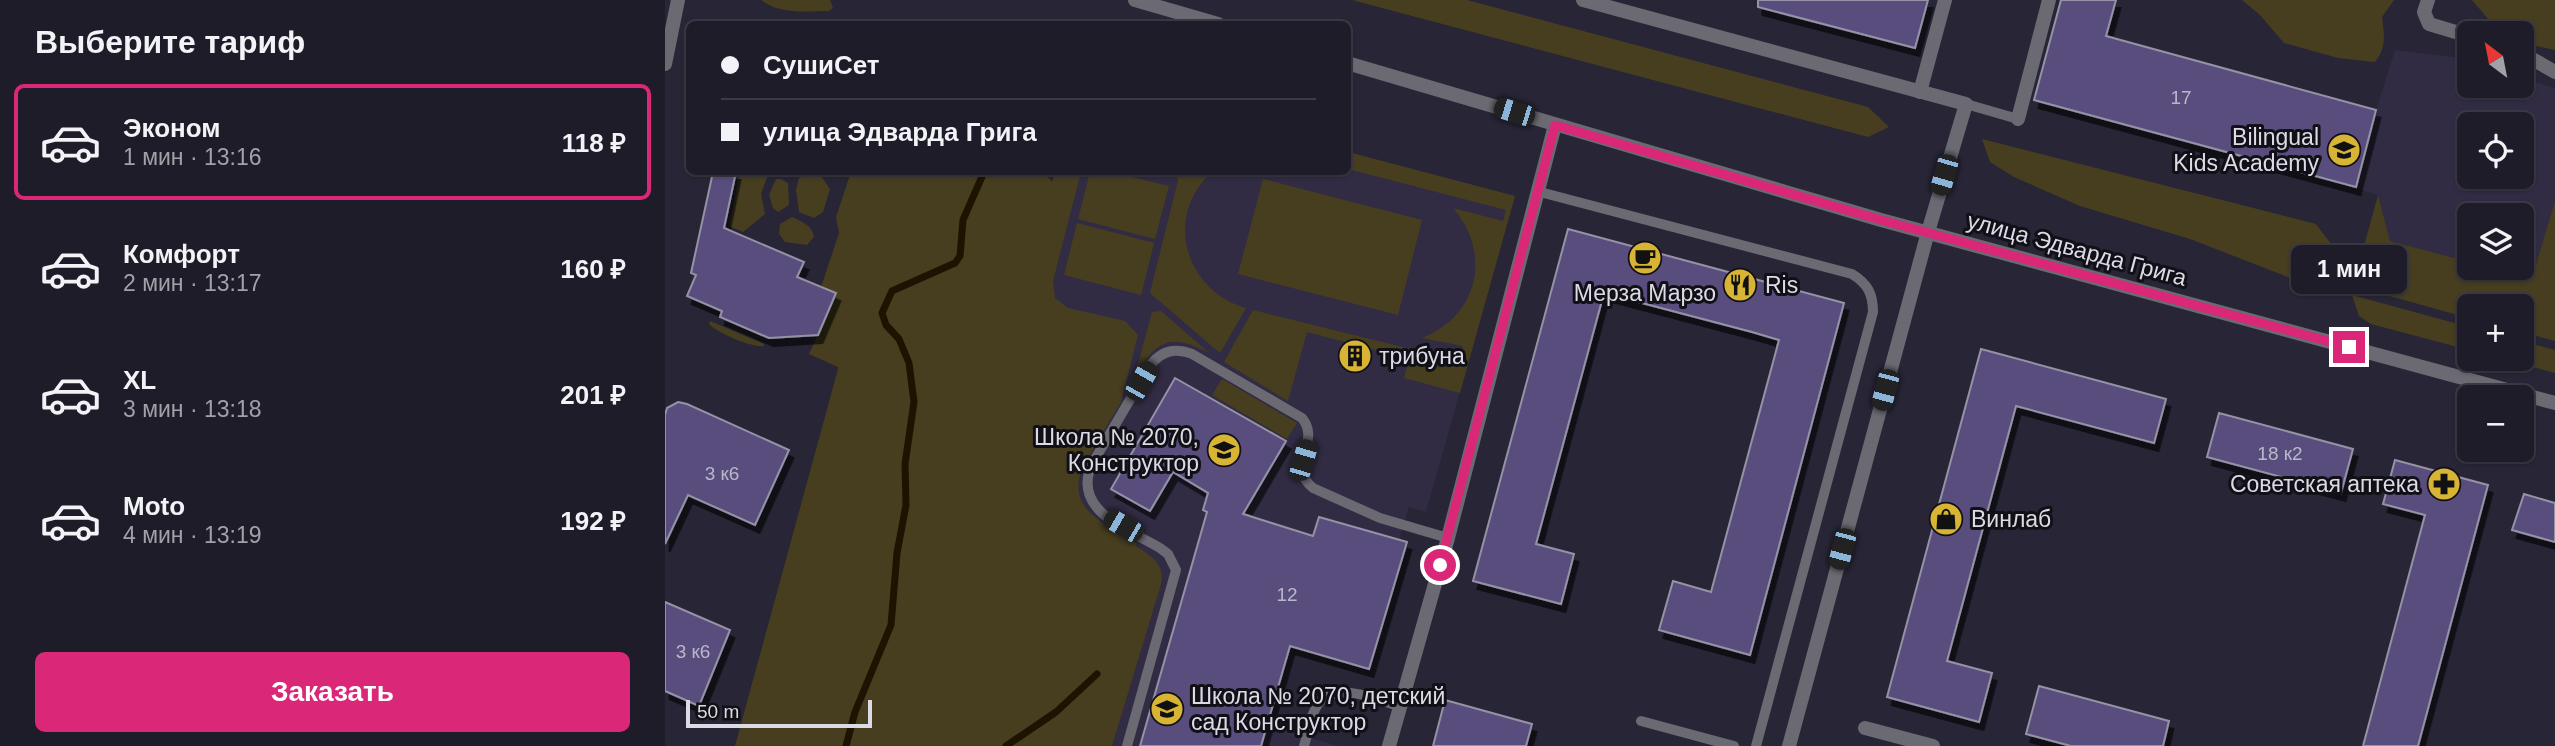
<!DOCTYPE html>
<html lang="ru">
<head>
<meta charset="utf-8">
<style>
	:root { --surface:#1e1c28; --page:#2b2934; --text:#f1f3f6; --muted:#a1a1a8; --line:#3c3a45; --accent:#db2777 }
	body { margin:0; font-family:Helvetica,sans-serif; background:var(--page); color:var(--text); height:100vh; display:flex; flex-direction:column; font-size:26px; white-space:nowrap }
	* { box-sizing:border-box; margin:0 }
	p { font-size:23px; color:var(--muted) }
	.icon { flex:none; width:38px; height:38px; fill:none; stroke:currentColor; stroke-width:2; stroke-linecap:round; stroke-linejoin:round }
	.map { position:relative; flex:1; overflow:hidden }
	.panel { display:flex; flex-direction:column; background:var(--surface); width:665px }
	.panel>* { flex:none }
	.top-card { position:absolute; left:21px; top:21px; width:665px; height:154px; border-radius:10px; box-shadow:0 2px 5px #0004,0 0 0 2px var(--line); display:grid; align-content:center; height:154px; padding:0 35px; background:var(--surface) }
	.needle { width:46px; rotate:328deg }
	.buttons { position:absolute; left:1792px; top:21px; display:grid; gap:14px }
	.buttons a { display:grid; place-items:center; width:77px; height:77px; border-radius:10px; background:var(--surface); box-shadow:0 2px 5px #0004,0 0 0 2px var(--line); font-size:35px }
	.scale { position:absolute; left:21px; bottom:18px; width:186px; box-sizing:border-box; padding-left:7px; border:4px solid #dcdae5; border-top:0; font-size:19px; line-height:24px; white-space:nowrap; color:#dcdae5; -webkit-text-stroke:5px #111017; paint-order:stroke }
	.end { position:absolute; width:32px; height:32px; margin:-16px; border:9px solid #db2777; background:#fff; box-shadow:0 0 0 4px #fff }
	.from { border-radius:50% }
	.bubble { position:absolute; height:49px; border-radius:10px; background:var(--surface); box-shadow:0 2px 5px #0004,0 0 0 2px var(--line); font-size:23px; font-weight:600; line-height:49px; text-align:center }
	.car { position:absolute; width:21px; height:42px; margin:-21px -10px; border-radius:9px; box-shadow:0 0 5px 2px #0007; background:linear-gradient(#222 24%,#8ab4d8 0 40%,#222 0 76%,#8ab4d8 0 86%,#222 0) }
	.top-card b { display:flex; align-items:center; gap:24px; height:66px; font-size:26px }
	.top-card b+b { border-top:2px solid var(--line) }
	.top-card i { width:18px; height:18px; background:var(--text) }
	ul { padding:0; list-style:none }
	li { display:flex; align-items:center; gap:21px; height:116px; margin:0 14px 10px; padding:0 21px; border:4px solid transparent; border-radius:10px }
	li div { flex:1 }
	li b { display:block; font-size:26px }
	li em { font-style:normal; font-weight:600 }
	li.selected { border-color:var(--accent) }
	li>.icon { width:63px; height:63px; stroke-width:1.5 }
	h2 { padding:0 35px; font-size:32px; line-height:84px }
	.button { display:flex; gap:14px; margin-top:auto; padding:14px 35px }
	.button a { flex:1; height:80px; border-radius:10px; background:var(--accent); color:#fff; font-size:28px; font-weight:600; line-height:80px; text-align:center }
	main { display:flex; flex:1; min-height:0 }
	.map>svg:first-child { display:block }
</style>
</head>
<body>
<main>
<section class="panel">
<h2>Выберите тариф</h2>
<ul>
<li class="selected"><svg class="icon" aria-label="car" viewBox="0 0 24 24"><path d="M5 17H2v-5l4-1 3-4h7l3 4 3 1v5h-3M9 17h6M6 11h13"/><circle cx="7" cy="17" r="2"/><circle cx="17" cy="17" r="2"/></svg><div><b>Эконом</b><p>1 мин · 13:16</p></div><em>118 ₽</em></li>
<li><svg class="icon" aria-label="car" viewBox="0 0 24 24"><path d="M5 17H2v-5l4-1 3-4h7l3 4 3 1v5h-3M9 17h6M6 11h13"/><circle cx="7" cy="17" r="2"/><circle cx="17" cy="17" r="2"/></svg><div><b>Комфорт</b><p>2 мин · 13:17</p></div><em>160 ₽</em></li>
<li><svg class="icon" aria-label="car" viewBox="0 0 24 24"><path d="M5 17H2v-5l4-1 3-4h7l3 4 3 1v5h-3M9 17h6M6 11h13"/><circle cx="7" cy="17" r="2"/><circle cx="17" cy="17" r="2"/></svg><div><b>XL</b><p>3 мин · 13:18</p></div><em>201 ₽</em></li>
<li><svg class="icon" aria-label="car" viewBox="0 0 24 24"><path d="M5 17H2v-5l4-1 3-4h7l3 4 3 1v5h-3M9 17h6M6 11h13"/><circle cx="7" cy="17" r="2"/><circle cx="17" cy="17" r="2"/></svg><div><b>Moto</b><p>4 мин · 13:19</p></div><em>192 ₽</em></li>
</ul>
<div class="button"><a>Заказать</a></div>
</section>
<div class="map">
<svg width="1890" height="746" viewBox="0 0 1890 746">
	<defs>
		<filter id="shadow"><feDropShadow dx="4.5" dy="8" stdDeviation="0" flood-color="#0009"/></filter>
	</defs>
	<rect width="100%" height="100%" fill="#282536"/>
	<path fill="#312c43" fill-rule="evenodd" d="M1418,30L1711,110L1730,50L1804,59V86H1857V78L1890,88V201L1867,278L1827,268H1857V215H1804V262L1725,241L1713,196L1703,192L1396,108ZM1804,124H1857V177H1804Z
		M683,152L850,196L761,512L744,507L734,540L742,542L704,669L625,647L602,725L674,746H447L475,649L333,559L390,172H682Z"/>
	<path fill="#473e20" d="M96,0H165L168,8L164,11C142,11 115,15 96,0Z
		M687,0H802L1203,107L1224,127L1203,137Z
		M1577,0H1729L1717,17C1719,35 1722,47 1710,62L1673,58L1619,43L1595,15Z
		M1807,0H1890V50L1857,43V33H1835Z
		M1317,139L1651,224L1666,244L1636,282L1525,239L1415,206L1349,177L1325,162Z
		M683,152L850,196L795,393L739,378L744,359L642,332L623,401L559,362L588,310L794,361L798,346L757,338C814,316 827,253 788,208L838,221L841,210L683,169Z
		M75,172H104L96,194L100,214L78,232L64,226Z
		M146,172L154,173L165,189L158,212L149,218L134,212L131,190L134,178Z
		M186,172H379L387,182L390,172H416L388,281L390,298L403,308L460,321L473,335L456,402L418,466C399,510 442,525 472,543L471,546C486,556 500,563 496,584L447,746H70L173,369V367L144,354L171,294L156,287L174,233L171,217Z
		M425,172H445L504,186L490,239L413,219Z
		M513,172H547C498,216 520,291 581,308L555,353L485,293L513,181Z
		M111,179H116L123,183L124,205L113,212L108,208L104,195Z
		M598,179L757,220L733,315L573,274Z
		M1713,195L1725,241L1804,262V268H1827L1867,278L1890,201V341L1857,332V306H1804V318L1688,286Z
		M127,217C136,221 148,226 149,237L142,245L120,242L114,234L115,224Z
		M412,223L489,243L476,295L399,275Z
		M1687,295L1804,327V350L1706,324L1694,316Z
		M496,311L544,353C503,331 490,342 469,379L487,312Z
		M45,321L99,344V346C87,348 53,333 44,324Z
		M1857,341L1890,350V373L1837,359H1857Z
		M557,379L632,423L622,439L547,395Z"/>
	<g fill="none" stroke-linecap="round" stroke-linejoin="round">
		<path stroke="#1c1400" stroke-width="7" d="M181,746L190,712L226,625L232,553L241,505L240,464L249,402L244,363L234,339L221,325L217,313L227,291L290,263L295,256L298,220L319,172
			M341,746L391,712L432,674"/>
	</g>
	<path fill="#584e7c" stroke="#9592a6" stroke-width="2" filter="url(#shadow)" d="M1093,0H1263L1250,48L1093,7Z
		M1396,0H1451L1441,36L1711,110L1691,187L1369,100Z
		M48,172H71L59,228L139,262L132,277L171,293L153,335L104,338L55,317L57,311L22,296L31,275L26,273Z
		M903,229L1179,303L1085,655L994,630L1008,581L1046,592L1114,340L1087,332L939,293L871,544L909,554L896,604L808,581Z
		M1316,349L1501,399L1489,443L1351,406L1282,661L1327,673L1314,722L1222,697Z
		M510,378L621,441L578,514L648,536L654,517L742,542L704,669L625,646L596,746H475L542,512L538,510L543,493L508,472L485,511L446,489Z
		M13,402L22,404L124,450L90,525L23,495L0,544V415L2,408Z
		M1554,413L1688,449L1676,493L1542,457Z
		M1730,460L1823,485L1753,746H1698L1760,515L1718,504Z
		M1859,494L1890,503V542L1847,530Z
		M0,602L65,630L34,706L0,691Z
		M1374,686L1504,721L1498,746H1406L1361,734Z
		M780,700L867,724L861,746H768Z"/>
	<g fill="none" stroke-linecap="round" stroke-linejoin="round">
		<path stroke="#6b6972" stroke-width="10" d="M1301,104L1353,119
			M875,192L1187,274C1203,284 1208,294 1208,312L1091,746
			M976,721L1069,746
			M462,746L511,570L503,554L495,548C463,529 406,511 427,464L486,364C498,350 510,348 527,354L637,418C657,442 620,465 648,488L715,518L783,538
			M639,746C643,733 645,715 653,704C671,680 713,700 736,707"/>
		<path stroke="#6b6972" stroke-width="14" d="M1255,92L1280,0
			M1353,119L1384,0"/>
		<path stroke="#6b6972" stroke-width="14" d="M918,0L1301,104L1263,232L1124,746
			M1763,0L1759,12L1764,24L1804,36
			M1857,53L1890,72
			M0,64L13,0
			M1200,728L1268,746
			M724,746L783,538L890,125"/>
		<path stroke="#6b6972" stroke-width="14" d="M470,0L553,24
			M682,63L1216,220L1890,403"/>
	</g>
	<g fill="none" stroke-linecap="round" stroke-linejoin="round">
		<path stroke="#db2777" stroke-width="9" d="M775,565L890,125L1216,220L1684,347"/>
	</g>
	<defs>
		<symbol id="school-disc" viewBox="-11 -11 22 22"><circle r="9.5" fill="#d8b434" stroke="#111017"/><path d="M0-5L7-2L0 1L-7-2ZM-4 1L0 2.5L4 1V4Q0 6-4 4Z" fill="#111"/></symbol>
		<symbol id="cafe-disc" viewBox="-11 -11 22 22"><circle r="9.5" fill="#d8b434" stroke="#111017"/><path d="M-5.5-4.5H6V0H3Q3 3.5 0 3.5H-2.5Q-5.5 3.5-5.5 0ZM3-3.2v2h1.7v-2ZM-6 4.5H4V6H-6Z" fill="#111"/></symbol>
		<symbol id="restaurant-disc" viewBox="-11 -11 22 22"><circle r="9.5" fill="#d8b434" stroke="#111017"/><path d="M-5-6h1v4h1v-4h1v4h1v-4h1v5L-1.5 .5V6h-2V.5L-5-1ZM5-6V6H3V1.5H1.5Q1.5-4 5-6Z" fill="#111"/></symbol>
		<symbol id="building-disc" viewBox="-11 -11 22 22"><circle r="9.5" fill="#d8b434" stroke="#111017"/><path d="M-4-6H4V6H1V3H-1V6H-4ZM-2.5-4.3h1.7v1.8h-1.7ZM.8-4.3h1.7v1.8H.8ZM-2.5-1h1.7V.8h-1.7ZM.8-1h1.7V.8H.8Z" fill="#111"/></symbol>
		<symbol id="pharmacy-disc" viewBox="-11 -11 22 22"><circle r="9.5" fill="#d8b434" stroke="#111017"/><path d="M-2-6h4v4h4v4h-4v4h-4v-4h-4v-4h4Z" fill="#111"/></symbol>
		<symbol id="shop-disc" viewBox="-11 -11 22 22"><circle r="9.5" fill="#d8b434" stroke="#111017"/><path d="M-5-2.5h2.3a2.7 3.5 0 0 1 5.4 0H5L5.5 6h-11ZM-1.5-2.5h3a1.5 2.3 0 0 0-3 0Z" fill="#111"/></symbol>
	</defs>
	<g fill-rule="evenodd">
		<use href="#school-disc" x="1660" y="131" width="38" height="38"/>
		<use href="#cafe-disc" x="961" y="239" width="38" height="38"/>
		<use href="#restaurant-disc" x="1056" y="266" width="38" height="38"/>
		<use href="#building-disc" x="671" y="337" width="38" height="38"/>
		<use href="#school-disc" x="540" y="431" width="38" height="38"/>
		<use href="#pharmacy-disc" x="1760" y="465" width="38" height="38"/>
		<use href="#shop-disc" x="1262" y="500" width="38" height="38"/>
		<use href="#school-disc" x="483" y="690" width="38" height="38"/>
	</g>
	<g text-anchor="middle" stroke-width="6" stroke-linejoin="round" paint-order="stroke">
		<g font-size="19" fill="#bbb7cb">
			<text x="1516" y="104">17</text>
			<text x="1615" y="460">18 к2</text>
			<text x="57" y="480">3 к6</text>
			<text x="622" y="601">12</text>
			<text x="28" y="658">3 к6</text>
		</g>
		<g font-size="23" fill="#dcdae5" stroke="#111017" text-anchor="start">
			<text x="1654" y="145" text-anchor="end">Bilingual<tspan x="1654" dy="26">Kids Academy</tspan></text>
			<text x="1100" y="293">Ris</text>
			<text x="980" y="301" text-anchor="middle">Мерза Марзо</text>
			<text x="714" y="364">трибуна</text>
			<text x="534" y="445" text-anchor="end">Школа № 2070,<tspan x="534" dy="26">Конструктор</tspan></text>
			<text x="1754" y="492" text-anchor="end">Советская аптека</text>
			<text x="1306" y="527">Винлаб</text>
			<text x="526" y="704">Школа № 2070, детский<tspan x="526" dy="26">сад Конструктор</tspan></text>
		</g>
		<g font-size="23" fill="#dcdae5" stroke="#111017">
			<text transform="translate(1412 249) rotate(15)" y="8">улица Эдварда Грига</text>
		</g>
	</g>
</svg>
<div class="buttons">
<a><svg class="needle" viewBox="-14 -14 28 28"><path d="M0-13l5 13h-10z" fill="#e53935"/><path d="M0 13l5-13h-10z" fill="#a1a1a8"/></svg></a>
<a><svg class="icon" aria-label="locate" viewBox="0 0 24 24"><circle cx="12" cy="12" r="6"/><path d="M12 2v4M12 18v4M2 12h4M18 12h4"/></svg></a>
<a><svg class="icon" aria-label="layers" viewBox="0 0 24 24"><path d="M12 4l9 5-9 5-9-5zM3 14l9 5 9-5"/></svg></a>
<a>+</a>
<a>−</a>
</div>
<div class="scale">50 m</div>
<i class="end from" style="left:775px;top:565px"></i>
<i class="end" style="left:1684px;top:347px"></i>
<div class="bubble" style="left:1626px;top:245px;width:116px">1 мин</div>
<i class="car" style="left:849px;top:112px;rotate:287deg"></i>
<i class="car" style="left:1279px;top:175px;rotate:196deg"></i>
<i class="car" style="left:476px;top:381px;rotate:30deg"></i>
<i class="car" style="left:1220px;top:390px;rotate:195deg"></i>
<i class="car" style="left:638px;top:460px;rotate:16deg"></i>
<i class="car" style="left:458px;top:526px;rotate:300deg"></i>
<i class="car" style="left:1177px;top:549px;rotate:195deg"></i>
<div class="top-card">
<b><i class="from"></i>СушиСет</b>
<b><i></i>улица Эдварда Грига</b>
</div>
</div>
</main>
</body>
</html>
